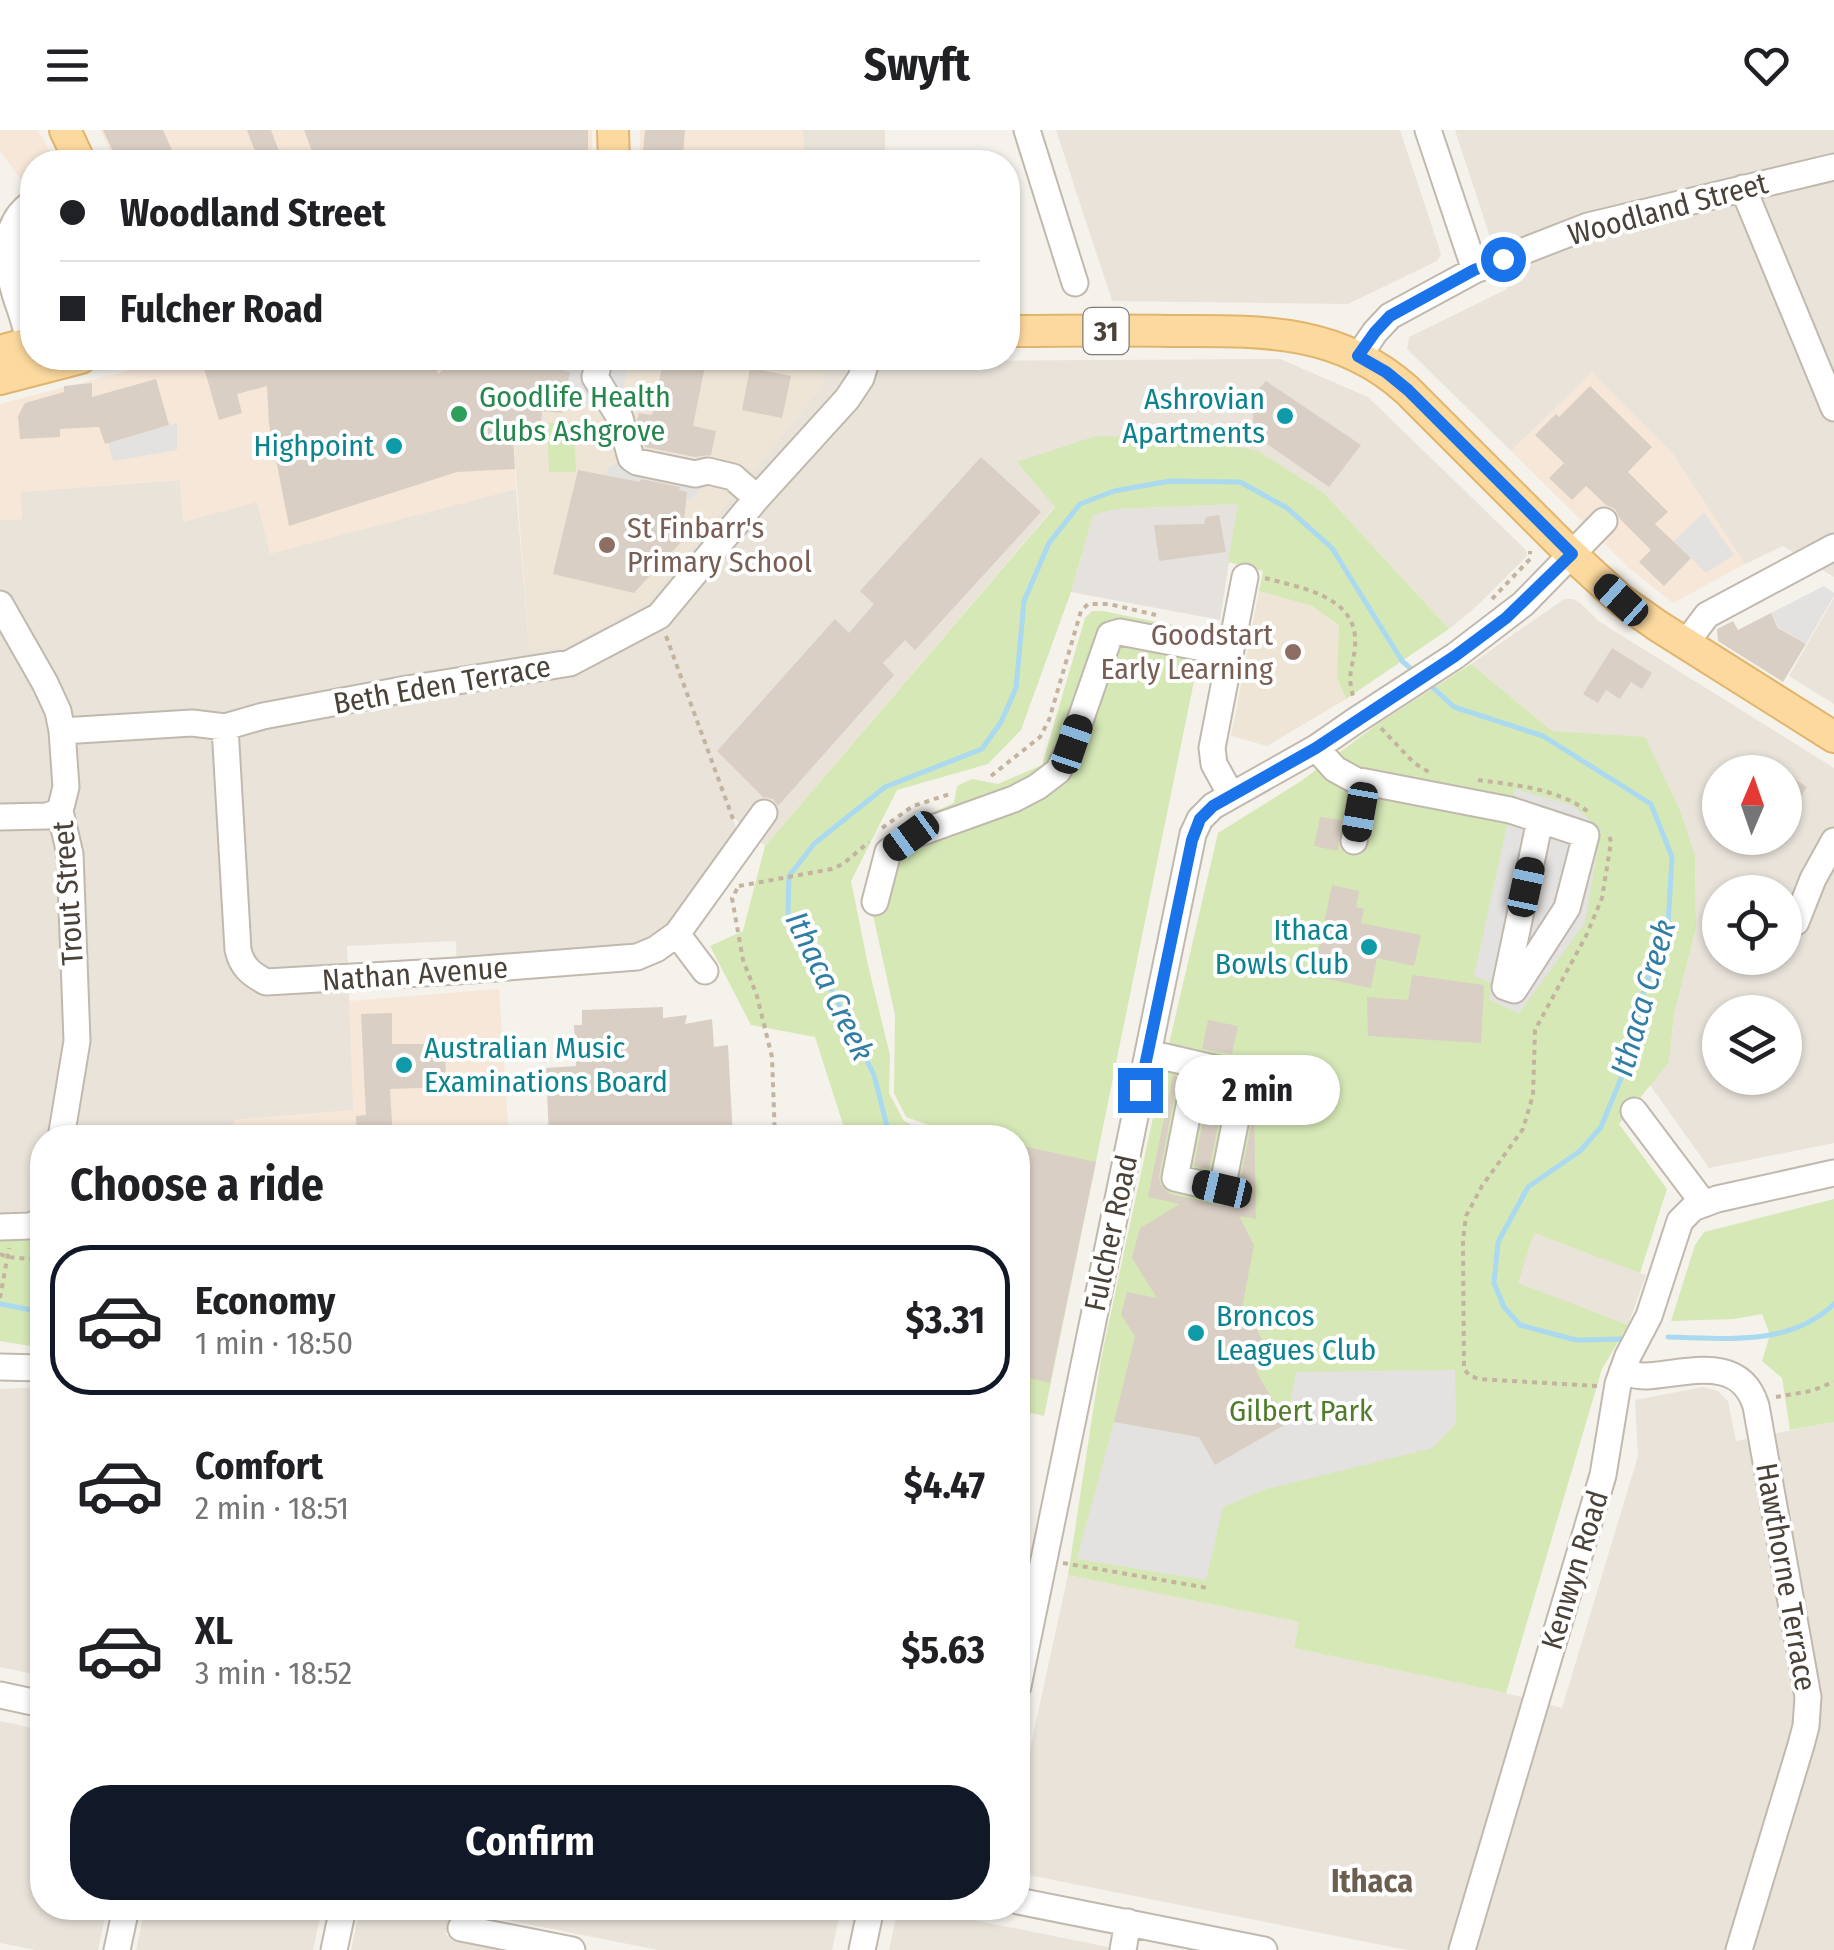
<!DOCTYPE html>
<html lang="en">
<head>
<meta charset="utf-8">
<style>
	:root { --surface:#fff; --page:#f2f2f2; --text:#202124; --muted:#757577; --line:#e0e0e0; --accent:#111827 }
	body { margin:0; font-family:"Fira Sans Condensed",sans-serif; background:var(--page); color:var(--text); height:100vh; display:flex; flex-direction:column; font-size:38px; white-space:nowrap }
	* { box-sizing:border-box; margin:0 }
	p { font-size:32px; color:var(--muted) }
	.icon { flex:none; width:55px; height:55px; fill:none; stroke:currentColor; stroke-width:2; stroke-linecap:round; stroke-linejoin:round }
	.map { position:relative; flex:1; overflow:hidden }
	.details { position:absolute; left:30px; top:995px; width:1000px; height:795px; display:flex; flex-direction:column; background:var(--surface); border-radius:40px; box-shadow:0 2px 8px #0004 }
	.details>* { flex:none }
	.banner { position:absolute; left:20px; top:20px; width:1000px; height:220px; border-radius:40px; box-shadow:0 2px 8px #0004; display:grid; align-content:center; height:220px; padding:0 40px; background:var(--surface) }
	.needle { width:65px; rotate:2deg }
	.controls { position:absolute; left:1702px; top:625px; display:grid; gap:20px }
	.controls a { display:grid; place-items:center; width:100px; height:100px; border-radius:50%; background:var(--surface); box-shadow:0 2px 8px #0004; font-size:50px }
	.end { position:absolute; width:45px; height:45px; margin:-22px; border:12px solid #1a73e8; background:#fff; box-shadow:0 0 0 5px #fff }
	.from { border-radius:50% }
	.bubble { position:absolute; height:70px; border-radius:35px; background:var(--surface); box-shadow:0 2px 8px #0004; font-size:32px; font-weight:700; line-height:70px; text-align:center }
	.car { position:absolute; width:30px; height:60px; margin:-30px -15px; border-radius:12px; box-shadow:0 0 8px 2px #0007; background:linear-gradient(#222 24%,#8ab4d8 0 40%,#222 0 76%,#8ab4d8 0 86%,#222 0) }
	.banner b { display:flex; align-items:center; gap:35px; height:95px; font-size:38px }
	.banner b+b { border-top:2px solid var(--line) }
	.banner i { width:25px; height:25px; background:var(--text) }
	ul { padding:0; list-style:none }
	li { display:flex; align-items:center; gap:30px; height:150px; margin:0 20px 15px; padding:0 20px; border:5px solid transparent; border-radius:40px }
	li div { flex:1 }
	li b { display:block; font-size:38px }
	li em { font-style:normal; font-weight:700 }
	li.active { border-color:var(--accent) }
	li>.icon { width:90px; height:90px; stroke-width:1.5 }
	h2 { padding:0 40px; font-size:45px; line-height:120px }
	.cta { display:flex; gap:20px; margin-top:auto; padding:20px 40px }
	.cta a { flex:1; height:115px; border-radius:40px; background:var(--accent); color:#fff; font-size:40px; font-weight:700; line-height:115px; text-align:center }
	header { display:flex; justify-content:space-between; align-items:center; height:130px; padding:0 40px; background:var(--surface); font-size:45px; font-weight:700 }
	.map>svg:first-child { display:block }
</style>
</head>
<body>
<header><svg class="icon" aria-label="menu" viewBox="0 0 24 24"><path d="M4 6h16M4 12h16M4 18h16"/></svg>Swyft<svg class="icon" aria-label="heart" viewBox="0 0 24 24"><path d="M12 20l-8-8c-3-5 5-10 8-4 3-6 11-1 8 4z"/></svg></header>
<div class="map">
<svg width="1834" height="1820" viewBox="0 0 1834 1820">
	<rect width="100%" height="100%" fill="#f5f2ec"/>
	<path fill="#e9e3da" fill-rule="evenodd" d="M803,0H885V32H804Z
		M1056,0H1400L1441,124L1437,131L1348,174L1112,171Z
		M1455,0H1834V447L1783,416L1745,434L1672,323L1592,243L1511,321L1407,219L1409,207L1507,159Z
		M1280,229L1368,267L1526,420L1527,426L1479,474L1449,499L1324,363L1018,333L1055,376L765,716L732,686L742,715L656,819L457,841L456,811L347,816L354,980L234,990V1007L42,1008V1111H0V390L22,389L20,362L180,350L183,392L257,371L271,423L516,359L529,519L647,471L822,255L823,234L898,235L908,231Z
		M1834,468V574L1789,546Z
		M1564,469H1573L1580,473L1600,492L1834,638V1013L1709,1038L1650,955L1669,932L1674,885L1696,798L1695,725L1680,680L1645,608L1552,601L1471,534ZM1720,642H1785V708H1720ZM1720,762H1785V828H1720ZM1720,882H1785V948H1720Z
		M1534,1103L1646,1145L1628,1195L1517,1154Z
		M42,1257V1546L0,1537V1259Z
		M1703,1257L1718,1261L1728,1271L1736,1311L1834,1292V1820H1407L1018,1743V1674L1068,1445L1299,1492L1294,1518L1506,1563L1562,1578L1638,1326L1635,1270Z
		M0,1591L42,1600V1778H107L98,1820H36L0,1813Z
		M145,1778H322L313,1820H136Z
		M360,1778H841L832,1820H658L452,1779L446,1805L520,1820H351Z
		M898,1778H913L1123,1820H889Z"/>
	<path fill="#f6e7d8" d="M0,0H38L56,32H32V50L24,54L0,21Z
		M100,0H592V20L597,32H116Z
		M640,0H803L804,32H640Z
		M177,228H573L541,296L512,291L516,359L270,424L257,372L183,392L180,350L21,362L22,389L0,390V274Z
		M1592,242L1672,323L1745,434L1673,473L1629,438L1511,321Z
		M499,859L509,1007H234V990L353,980L349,871Z"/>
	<path fill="#e5e1dd" d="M1238,374L1220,490L1071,462L1093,385L1116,379Z"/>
	<path fill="#eee5d6" d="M573,228H797L823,234L822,255L647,471L568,517L529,520L512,290L541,296L542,281Z
		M1259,461L1312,476L1340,495L1337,548L1346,569L1267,616L1231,606Z"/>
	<path fill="#d6e8b6" d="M32,82V172L13,124Z
		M574,292L576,342H549L547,293Z
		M1096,306L1197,309L1258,321L1324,363L1449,499L1346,569L1337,548L1339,495L1312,476L1259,461L1263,441L1228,432L1238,374L1116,379L1093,385L1071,462L1021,600L988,634L897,660L851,751L868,835L890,925L889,963L904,991L936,1007H847L815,907L751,895L710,816L743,801L765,716L1055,377L1017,332Z
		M1092,481H1103L1202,501L1201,517L1044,1286L1018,1280V1008L942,1007L940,999L906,987L894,963L895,885L867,758L876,725L899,697L954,673L957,656L972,649L998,654L1042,635L1085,488Z
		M1471,534L1552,601L1645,607L1680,680L1695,725L1696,798L1674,885L1669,932L1619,994L1667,1059L1640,1143L1534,1103L1518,1153L1628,1195L1602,1239L1506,1563L1294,1518L1299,1492L1068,1445L1101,1229L1166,927L1218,703L1301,651L1379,593Z
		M1834,1069V1292L1790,1300L1782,1248L1762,1231L1770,1205L1762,1184L1734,1189L1671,1191L1695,1115L1704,1102Z
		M0,1111H42V1218L0,1211Z"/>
	<path fill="#e4e2e0" d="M507,228H630L618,279L565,268Z
		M177,293V320L113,331L108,313Z
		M627,317L647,321L645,330L709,335L704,356L691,370L686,368V362L606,345L608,337L624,330Z
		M1704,382L1734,425L1706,443L1674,411Z
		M1824,456L1834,463V466L1806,514L1779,498L1771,483Z
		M1515,659L1572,675L1601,699L1585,793L1519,883L1489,870L1491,853L1474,846Z
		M1455,1240L1456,1293L1433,1318L1263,1360L1223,1377L1206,1450L1077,1429L1114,1292L1199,1307L1215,1334L1286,1294L1296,1242Z"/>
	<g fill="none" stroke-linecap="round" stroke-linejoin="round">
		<path stroke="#aad9f0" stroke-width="5" d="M1429,554L1454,577L1543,606L1651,674L1672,727L1668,796L1645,856L1622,946L1601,997L1580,1021L1528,1057L1498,1112L1494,1153L1504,1177L1520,1195L1576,1210L1625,1209
			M890,1008L874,945L814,825L788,784L789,746L815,713L885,657L982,619L1001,592L1016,558L1024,471L1049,413L1080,374L1114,361L1170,351L1240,352L1287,378L1332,418L1402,531L1417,544
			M0,1174L42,1182
			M1668,1207C1725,1208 1789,1217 1834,1174"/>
	</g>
	<path fill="#dacfc4" d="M103,0H163L175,27L160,32H118Z
		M247,0H271L283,32H259Z
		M304,0H588V21L594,32H316Z
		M645,0H685L683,26L643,21Z
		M214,228H435L438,244L457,228H507L570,242L562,283L542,281L541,296L512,290L515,339L457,342L289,396L269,294L267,256L237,264L242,283L219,290L202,231Z
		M664,228L705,236L693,296L716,301L711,325L695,327L645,317L637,290L639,283L652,285Z
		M750,238L791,246L782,288L742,280Z
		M156,249L169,295L105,314L99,297L60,299V307L20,309L18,286L25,273L64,262V256L92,253V267Z
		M1266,251L1361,315L1329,357L1254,305L1252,266Z
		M1590,256L1652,317L1628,342L1668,382L1655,394L1691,428L1664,456L1639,432L1651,420L1620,389L1615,379L1606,375L1586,356L1572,370L1549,348L1564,333L1535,305L1556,284L1559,287Z
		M981,327L1041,382L915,520L905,510L883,533L894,545L778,676L773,669L763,667L717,621L835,489L849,503L874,474L860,461Z
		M578,340L640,352L641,349L680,357L679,360L687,362L682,411L634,463L553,444Z
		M1219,385L1226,422L1159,431L1154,395L1204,394L1206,387Z
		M1771,483L1778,498L1806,514L1783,552L1718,511L1717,499L1733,491L1738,500Z
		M1612,518L1652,543L1642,559L1631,552L1620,569L1606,560L1598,573L1583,564Z
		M1785,643L1807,657L1785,692Z
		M1320,687L1341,690L1338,721L1314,716Z
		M1332,755L1359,761L1356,777L1364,779L1361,793L1421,805L1414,836L1377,828L1371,858L1313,846Z
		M1412,845L1484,855L1481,913L1368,906L1367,867L1408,870Z
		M663,877V888L687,885L685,894L712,889L714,917L728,915L733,1008H549L546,938L576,936L574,895H582V880Z
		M392,883V914H445L446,957L390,959L393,1008H357L356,986L366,985L361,884Z
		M1208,890L1238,896L1232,924L1202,919Z
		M1173,945L1178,947L1159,1046L1160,1054L1170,1064L1218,1075H1226L1233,1070L1238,1062L1254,980L1256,1089L1239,1086L1254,1115L1241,1183L1254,1195L1262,1209V1225L1256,1241L1286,1294L1215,1335L1199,1307L1114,1292L1135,1206L1121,1185L1127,1162L1157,1168L1132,1128L1140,1098L1180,1074L1148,1067Z
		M1210,954L1222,959L1224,966L1209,1039L1194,1036Z
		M1018,1015L1096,1032L1050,1253L1018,1245Z"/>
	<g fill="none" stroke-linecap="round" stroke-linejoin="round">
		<defs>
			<path id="minor" d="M1027,0L1075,153
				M1428,0L1475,140
				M1743,58L1834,278
				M30,212C26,199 23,186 18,173C5,135 0,95 32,73
				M1358,227L1375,202L1390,186L1475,140L1588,96L1834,37
				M600,228L595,247L620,288L631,328L637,332L695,344L708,341L733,347L757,368
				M0,474L45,553L58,581L62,601L66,657L60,681L70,724L77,911L61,1008
				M1685,514L1707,485L1834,417
				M1455,526L1523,474L1604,391
				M225,597L238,820C242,837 251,844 266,852L457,841L637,827L656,819L677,804L764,683
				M62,601L192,593L225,597L263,586L407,559L570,533L659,486L757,368L847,269L861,248L867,228
				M1316,618L1335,639L1355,650L1510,680L1586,705L1567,778L1514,860L1505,857L1540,690
				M1231,665L1214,634L1212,618L1245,447
				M0,687L47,686L60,681
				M1354,711L1364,653
				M875,772L888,722L911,706L1014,669L1037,657L1058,641L1072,614L1110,505L1120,502L1229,523
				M1796,792L1813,749L1834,711
				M677,804L705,841
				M1148,923L1226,941L1235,946L1240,963
				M1197,935L1175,1048L1222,1059L1240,969
				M1634,981L1704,1074
				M0,1097L30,1096L42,1091
				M0,1237L42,1238
				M1622,1242C1630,1244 1637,1246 1646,1246C1685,1244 1740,1223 1756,1276L1808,1567L1806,1596L1801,1615L1739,1820
				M1018,1556L1193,704L1200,689L1213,676L1316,618L1355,591
				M0,1565L42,1574
				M1018,1771L1264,1820
				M461,1798L572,1820
				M117,1820L126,1778
				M334,1820L343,1778
				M862,1820L871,1778
				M1123,1820L1128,1792
				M1462,1820L1603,1345L1618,1254L1628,1226L1649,1186L1680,1091L1693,1078L1717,1069L1834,1043"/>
			<path id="major" d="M65,0L80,32
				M613,0L614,32
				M1008,201C1061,201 1115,200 1169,201C1257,201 1337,197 1407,260L1571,424L1621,470L1658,496L1834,607
				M0,221L32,212
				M0,249L81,228"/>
		</defs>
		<use href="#minor" stroke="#c1b9ae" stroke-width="29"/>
		<use href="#major" stroke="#e2b56c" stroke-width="34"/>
		<path stroke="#c3b39f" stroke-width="4" stroke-dasharray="5 5" stroke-linecap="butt" d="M1265,448C1301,458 1359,466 1355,516C1353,540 1346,544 1354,569
			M1492,469L1530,429V421
			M666,506L733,689
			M1381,598L1414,633L1429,642
			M991,646L1040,607L1049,590L1081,481L1088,474H1109L1156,485
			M1478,650C1516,655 1561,659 1591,684
			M882,698L913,676L950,664
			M739,756L832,739L843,734L869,712
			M737,759L732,768L743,830L757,866L772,927L775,1008
			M0,1124L8,1127L42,1130
			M0,1168L9,1118
			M1597,1256L1478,1249L1469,1245L1464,1239L1463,1110L1466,1086L1482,1056L1523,999L1533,965L1535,900L1586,806L1602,768L1611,712L1608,702
			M1776,1267L1811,1261L1834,1252
			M1063,1433L1208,1458"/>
		<use href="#minor" stroke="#fff" stroke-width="25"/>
		<use href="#major" stroke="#fcd99e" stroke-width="30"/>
		<defs>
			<path id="minor-bridge" d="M1355,591L1455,526"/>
		</defs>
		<use href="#minor-bridge" stroke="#c1b9ae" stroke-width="29" stroke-linecap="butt"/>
		<use href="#minor-bridge" stroke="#fff" stroke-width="25"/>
	</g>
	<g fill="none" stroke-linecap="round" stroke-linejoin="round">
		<path stroke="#1a73e8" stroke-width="12" d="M1140,960L1192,710L1200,689L1213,676L1316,618L1455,526L1506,488L1572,424L1408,260L1386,242L1358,226L1375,202L1390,186L1474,140L1503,129"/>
	</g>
	<circle fill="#2e9e5b" stroke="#fff" stroke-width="4" cx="459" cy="284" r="10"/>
	<g fill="#0f9aa8" stroke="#fff" stroke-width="4">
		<circle cx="1285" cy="286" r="10"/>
		<circle cx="394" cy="316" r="10"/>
		<circle cx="1369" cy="817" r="10"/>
		<circle cx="404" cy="935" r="10"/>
		<circle cx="1196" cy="1203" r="10"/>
	</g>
	<g fill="#8d6e63" stroke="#fff" stroke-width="4">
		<circle cx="607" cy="415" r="10"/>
		<circle cx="1293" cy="522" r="10"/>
	</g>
	<g text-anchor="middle" stroke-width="8" stroke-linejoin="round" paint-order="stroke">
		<rect fill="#fff" stroke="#807b74" stroke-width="2.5" x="1083.5" y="178" width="45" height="46" rx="8"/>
		<g font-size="28" font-weight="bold" fill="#4a4239">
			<text x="1106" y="211">31</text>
		</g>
		<g font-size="30" fill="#4a4239" stroke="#fff">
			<text transform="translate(1668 79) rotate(-15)" y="10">Woodland Street</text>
			<text transform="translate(442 555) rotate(-10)" y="10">Beth Eden Terrace</text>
			<text transform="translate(68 763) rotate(-94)" y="10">Trout Street</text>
			<text transform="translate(415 844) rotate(-4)" y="10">Nathan Avenue</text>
			<text transform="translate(1111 1103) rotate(-78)" y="10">Fulcher Road</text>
			<text transform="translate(1575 1440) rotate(-73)" y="10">Kenwyn Road</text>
			<text transform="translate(1786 1447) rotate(80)" y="10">Hawthorne Terrace</text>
		</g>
		<g font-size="30" fill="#27864d" stroke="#fff" text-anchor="start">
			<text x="479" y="277">Goodlife Health<tspan x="479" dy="34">Clubs Ashgrove</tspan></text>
		</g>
		<g font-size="30" fill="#0d838f" stroke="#fff" text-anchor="end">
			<text x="1265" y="279">Ashrovian<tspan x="1265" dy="34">Apartments</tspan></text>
			<text x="374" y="326">Highpoint</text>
			<text x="1349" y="810">Ithaca<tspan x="1349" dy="34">Bowls Club</tspan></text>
			<text x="424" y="928" text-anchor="start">Australian Music<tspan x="424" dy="34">Examinations Board</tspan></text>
			<text x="1216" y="1196" text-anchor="start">Broncos<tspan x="1216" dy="34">Leagues Club</tspan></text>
		</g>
		<g font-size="30" fill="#785e54" stroke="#fff" text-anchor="start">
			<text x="627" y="408">St Finbarr's<tspan x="627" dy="34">Primary School</tspan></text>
			<text x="1273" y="515" text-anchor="end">Goodstart<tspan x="1273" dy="34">Early Learning</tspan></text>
		</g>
		<g font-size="30" fill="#517c2c" stroke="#fff">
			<text x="1301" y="1291">Gilbert Park</text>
		</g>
		<g font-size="32" font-style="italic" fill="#307da5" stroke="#fff">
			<text transform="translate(830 856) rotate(64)" y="11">Ithaca Creek</text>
			<text transform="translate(1643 868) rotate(-74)" y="11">Ithaca Creek</text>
		</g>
		<g font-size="32" font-weight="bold" fill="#6d5f50" stroke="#fff">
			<text x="1372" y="1762">Ithaca</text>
		</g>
	</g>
</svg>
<div class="controls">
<a><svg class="needle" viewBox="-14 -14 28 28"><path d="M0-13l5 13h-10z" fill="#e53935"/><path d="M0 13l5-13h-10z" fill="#757577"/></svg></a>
<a><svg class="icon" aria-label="locate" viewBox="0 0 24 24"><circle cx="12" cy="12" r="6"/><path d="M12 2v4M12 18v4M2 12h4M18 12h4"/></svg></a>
<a><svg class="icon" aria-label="layers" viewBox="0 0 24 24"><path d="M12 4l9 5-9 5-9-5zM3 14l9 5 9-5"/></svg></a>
</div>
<i class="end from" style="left:1503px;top:129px"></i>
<i class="end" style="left:1140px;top:960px"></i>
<div class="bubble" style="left:1175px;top:925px;width:165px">2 min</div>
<i class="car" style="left:1621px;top:470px;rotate:312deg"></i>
<i class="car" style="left:1072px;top:614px;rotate:19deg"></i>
<i class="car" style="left:1360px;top:682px;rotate:190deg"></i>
<i class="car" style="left:911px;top:706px;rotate:234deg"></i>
<i class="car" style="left:1526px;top:757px;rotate:12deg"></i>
<i class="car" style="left:1222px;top:1059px;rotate:283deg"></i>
<div class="banner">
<b><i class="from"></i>Woodland Street</b>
<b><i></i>Fulcher Road</b>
</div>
<section class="details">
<h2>Choose a ride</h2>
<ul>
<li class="active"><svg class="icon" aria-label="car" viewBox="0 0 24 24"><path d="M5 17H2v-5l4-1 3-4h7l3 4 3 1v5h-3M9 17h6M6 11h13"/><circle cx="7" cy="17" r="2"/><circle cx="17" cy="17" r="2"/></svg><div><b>Economy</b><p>1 min · 18:50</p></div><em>$3.31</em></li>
<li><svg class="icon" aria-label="car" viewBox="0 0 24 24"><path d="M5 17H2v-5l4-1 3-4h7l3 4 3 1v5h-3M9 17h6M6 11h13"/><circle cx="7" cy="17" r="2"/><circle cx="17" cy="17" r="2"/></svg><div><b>Comfort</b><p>2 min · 18:51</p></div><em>$4.47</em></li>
<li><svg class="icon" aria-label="car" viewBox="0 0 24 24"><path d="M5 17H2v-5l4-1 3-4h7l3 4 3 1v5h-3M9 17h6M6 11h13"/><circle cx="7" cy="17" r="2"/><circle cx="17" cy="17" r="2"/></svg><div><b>XL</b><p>3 min · 18:52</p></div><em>$5.63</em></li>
</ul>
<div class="cta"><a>Confirm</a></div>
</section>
</div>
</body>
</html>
